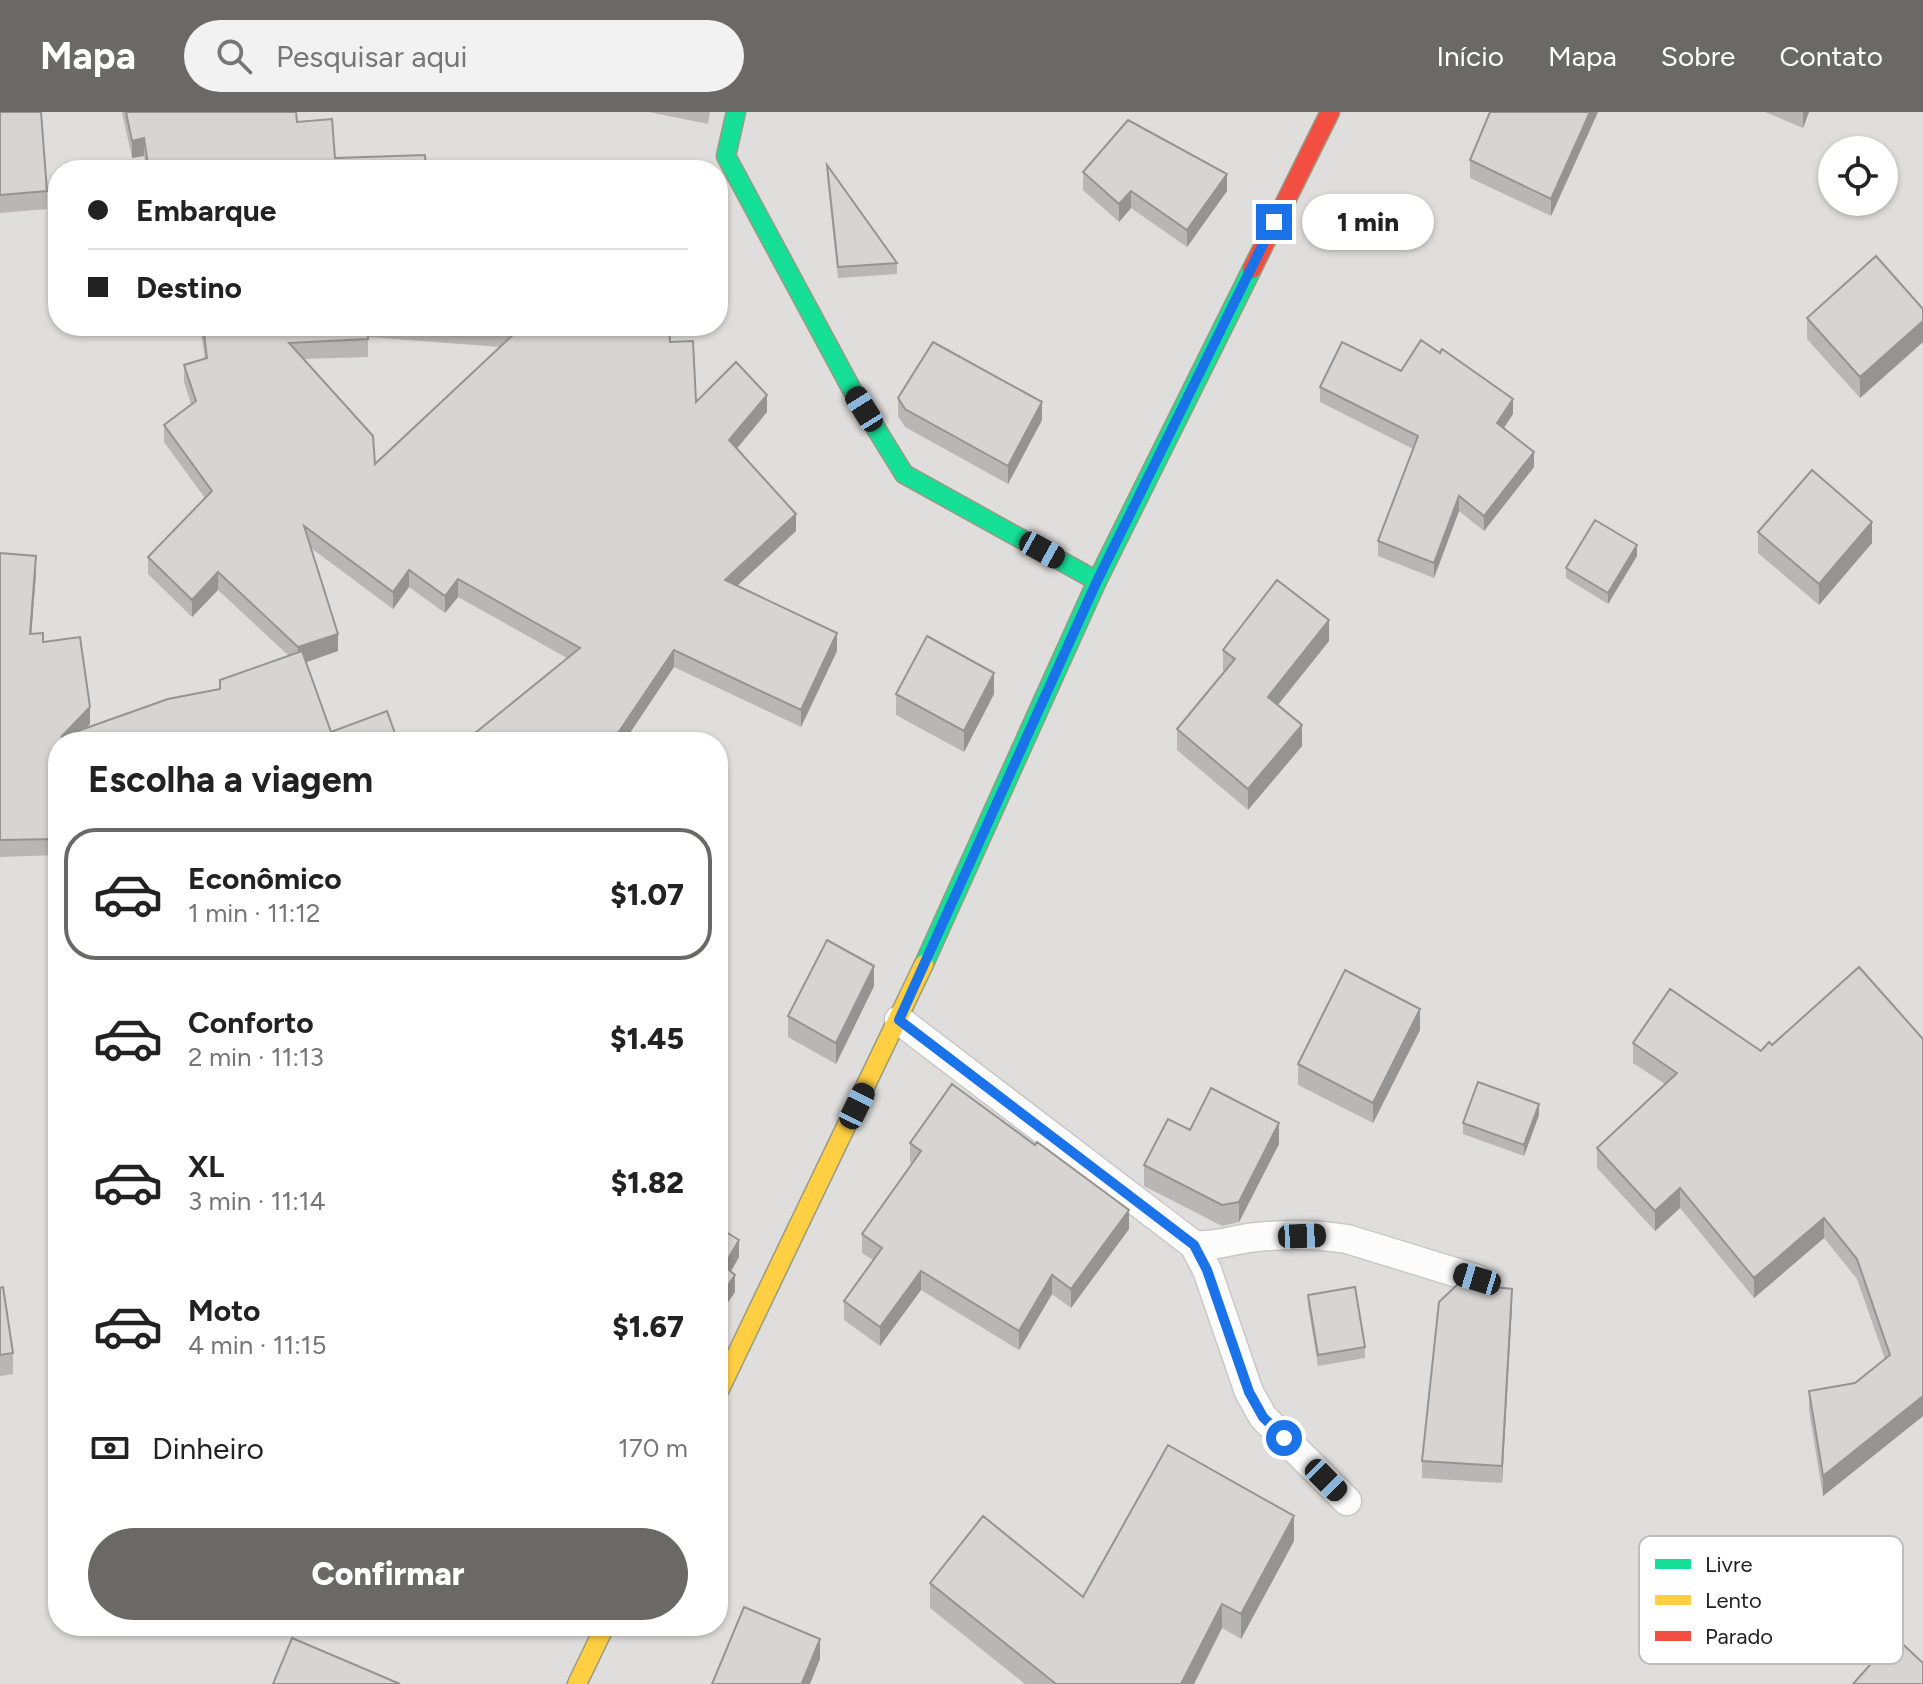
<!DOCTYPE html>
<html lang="pt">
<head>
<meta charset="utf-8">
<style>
	:root { --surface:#fff; --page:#f2f2f2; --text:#222; --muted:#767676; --line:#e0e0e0; --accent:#6a6968 }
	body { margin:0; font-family:Figtree,sans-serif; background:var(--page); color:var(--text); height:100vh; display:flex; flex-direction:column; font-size:30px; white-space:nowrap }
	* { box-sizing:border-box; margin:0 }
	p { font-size:26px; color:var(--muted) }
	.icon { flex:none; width:44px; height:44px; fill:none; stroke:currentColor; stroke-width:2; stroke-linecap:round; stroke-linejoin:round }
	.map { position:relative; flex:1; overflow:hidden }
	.details { position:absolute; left:48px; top:620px; width:680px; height:904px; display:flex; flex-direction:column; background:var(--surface); border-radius:32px; box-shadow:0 2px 6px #0004 }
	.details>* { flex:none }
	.banner { position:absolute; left:48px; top:48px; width:680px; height:176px; border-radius:32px; box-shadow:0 2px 6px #0004; display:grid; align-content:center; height:176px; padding:0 40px; background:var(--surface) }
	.buttons { position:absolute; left:1818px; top:24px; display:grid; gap:16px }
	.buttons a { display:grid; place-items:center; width:80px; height:80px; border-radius:50%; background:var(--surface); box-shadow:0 2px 6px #0004; font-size:40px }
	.end { position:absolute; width:36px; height:36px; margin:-18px; border:10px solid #1a73e8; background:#fff; box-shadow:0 0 0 4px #fff }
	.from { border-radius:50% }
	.bubble { position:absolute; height:56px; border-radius:28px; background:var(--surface); box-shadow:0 2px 6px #0004; font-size:26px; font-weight:800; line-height:56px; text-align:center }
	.car { position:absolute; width:24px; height:48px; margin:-24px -12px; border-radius:10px; box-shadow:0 0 6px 2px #0007; background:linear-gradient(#222 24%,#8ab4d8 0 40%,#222 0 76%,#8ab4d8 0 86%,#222 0) }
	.banner b { display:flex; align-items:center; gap:28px; height:76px; font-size:30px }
	.banner b+b { border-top:2px solid var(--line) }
	.banner i { width:20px; height:20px; background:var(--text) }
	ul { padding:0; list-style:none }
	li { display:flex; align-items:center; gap:24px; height:132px; margin:0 16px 12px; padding:0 24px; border:4px solid transparent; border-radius:32px }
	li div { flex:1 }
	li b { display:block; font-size:30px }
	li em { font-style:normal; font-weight:800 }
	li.current { border-color:var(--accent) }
	li>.icon { width:72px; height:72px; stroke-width:1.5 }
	h2 { padding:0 40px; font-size:36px; line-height:96px }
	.pay { display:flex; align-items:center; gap:20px; height:88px; padding:0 40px; font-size:30px }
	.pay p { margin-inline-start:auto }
	.button { display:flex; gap:16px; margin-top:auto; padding:16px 40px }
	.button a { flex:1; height:92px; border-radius:48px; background:var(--accent); color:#fff; font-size:32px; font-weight:800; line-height:92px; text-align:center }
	header { display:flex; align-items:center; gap:48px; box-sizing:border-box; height:112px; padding:0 40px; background:var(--accent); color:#fff }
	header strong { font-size:38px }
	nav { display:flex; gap:44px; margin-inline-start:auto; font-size:28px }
	.search { width:560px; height:72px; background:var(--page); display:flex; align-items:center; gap:20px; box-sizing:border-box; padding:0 28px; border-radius:44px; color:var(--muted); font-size:30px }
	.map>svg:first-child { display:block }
</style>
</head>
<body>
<header>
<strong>Mapa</strong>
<div class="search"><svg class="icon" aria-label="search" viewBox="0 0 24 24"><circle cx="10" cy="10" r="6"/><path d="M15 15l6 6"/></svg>Pesquisar aqui</div>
<nav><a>Início</a><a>Mapa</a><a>Sobre</a><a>Contato</a></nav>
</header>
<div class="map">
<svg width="1923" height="1572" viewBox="0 0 1923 1572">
	<rect width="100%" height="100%" fill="#f0eeeb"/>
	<path fill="#dfdedc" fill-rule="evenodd" d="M0,0H1923V1572H0ZM1832,38H1884V90H1832ZM58,58H718V214H58ZM58,630H718V1514H58Z"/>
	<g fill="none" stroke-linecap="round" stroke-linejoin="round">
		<defs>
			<path id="lane" d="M899,908L1194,1133L1207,1158L1249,1280L1263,1305L1347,1389
				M1194,1133C1217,1135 1234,1127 1257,1125C1287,1122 1318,1122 1347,1127L1477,1167"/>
			<path id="fast" d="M736,0L726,44L851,276L904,362L1097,469
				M924,852L1097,469L1252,157"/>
			<path id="slow" d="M718,1281L924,852
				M577,1572L605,1514"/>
			<path id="jam" d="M1252,157L1330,0"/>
		</defs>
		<use href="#lane" stroke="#c9c8c7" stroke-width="31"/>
		<use href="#fast" stroke="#999a82" stroke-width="21"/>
		<use href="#slow" stroke="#999a82" stroke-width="21"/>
		<use href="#jam" stroke="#999a82" stroke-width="21"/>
		<use href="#lane" stroke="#fdfcfc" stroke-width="28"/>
		<use href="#fast" stroke="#16e098" stroke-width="18"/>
		<use href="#slow" stroke="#ffcf43" stroke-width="18"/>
		<use href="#jam" stroke="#f24e42" stroke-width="18"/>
	</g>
	<path fill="#b9b6b5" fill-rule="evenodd" d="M0,0L47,79V97L0,101Z
		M122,0H296L297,10L335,46L426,58H147L144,44L132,46Z
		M649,0H710L708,12Z
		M1490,0H1598L1551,104L1470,66V48Z
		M1765,0H1809L1803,16Z
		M827,53L897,151V162L838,166L827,64Z
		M1083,60L1227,79L1187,135L1131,96L1119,110L1083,78Z
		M1923,197V230L1860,286L1807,227V206Z
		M200,214H669L670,230L696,290L767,300L737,336L796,419L737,474L837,539L801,615L674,555L567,546L458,485L445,501L409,475L393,497L311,436L338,539L306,550L331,620L398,630H58V743L0,745V441L36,461L31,522L43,530L90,612L85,617L220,577L289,544L218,478L192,505L148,462V445L205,386L164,330V313L191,292L184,270V253L205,247ZM368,225L500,235L375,352L304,247L368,245Z
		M1320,275L1513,302L1504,316L1534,355L1484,419L1459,399L1434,466L1378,444V429L1413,337L1320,290Z
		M898,286L1042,308L1008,372L905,315L898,304Z
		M1758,420L1872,431L1819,493L1758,441Z
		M1637,444L1608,492L1566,466V456Z
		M1329,529L1278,593L1302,634L1248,698L1177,638V617L1225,560L1223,559V538Z
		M896,582H994L964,640L896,603Z
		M874,874L836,952L788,925V904Z
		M1420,918L1373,1011L1298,973V952Z
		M1923,927V1304L1823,1384L1809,1299V1279L1855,1271L1885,1247L1857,1167L1824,1126L1754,1186L1680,1096L1655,1119L1597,1056V1036L1665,972L1633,951V931L1761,939L1772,933Z
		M1539,1003L1524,1044L1463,1022V1011Z
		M1190,1018L1279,1032L1239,1110L1222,1114L1144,1074V1053Z
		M910,1031L1129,1117L1071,1196L1052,1182L1019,1238L921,1178L880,1234L844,1208V1189L873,1148L862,1141V1122L912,1052L910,1050Z
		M718,1115L739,1145L731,1160L735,1180L722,1199L718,1197Z
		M0,1176L13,1241V1262L0,1264Z
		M1308,1183L1365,1235V1246L1318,1254L1308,1193Z
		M1512,1193L1502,1371L1422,1366V1349Z
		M1294,1429L1241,1527L1222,1516L1194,1572H1025L930,1496V1471L1083,1485Z"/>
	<path fill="#969493" d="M1590,0H1598L1551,104V87Z
		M1803,0H1809L1803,16Z
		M144,26V44L132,46V29Z
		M1227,62V79L1187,135V118Z
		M1131,79V96L1119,110V92Z
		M1923,209V230L1860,286V265Z
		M767,283V300L729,346V328Z
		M1513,287V302L1497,326V311Z
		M1042,290V308L1008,372V354Z
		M1534,340V355L1484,419V404Z
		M1459,384V399L1434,466V451Z
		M796,402V419L725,485V468Z
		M1872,410V431L1819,493V472Z
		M1637,433V444L1608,492V481Z
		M36,444V461L30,539V522Z
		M409,458V475L393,497V480Z
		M218,460V478L192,505V488Z
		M458,467V485L445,501V484Z
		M1329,508V529L1268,605V585Z
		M837,521V539L801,615V598Z
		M338,522V539L298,553V535Z
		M674,538V555L624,630H612Z
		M994,561V582L964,640V619Z
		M90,595V612L72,630L61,625Z
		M1302,613V634L1248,698V677Z
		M874,854V874L836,952V931Z
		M1420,897V918L1373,1011V991Z
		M1539,992V1003L1524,1044V1033Z
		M1279,1011V1032L1239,1110V1090Z
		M1680,1076V1096L1655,1119V1099Z
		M1129,1098V1117L1071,1196V1177Z
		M1824,1106V1126L1754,1186V1166Z
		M739,1128V1145L724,1171V1154Z
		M921,1159V1178L880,1234V1215Z
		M735,1163V1180L722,1199V1182Z
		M1052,1163V1182L1019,1238V1219Z
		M1512,1177V1193L1502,1371V1354Z
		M1923,1284V1304L1823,1384V1364Z
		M1294,1404V1429L1241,1527V1502Z
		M1222,1492V1516L1194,1572H1181Z
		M820,1527V1547L810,1572H802Z"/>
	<path fill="#d7d4d2" stroke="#969493" stroke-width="2" d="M0,0H41L47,79L0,83Z
		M126,0H296L297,10L332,7L335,46L425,43L426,58H175L174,50L148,53L144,26L132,29Z
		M1490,0H1590L1551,87L1470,48Z
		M1128,8L1227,62L1187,118L1131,79L1119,92L1083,60Z
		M827,53L897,151L838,155Z
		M1876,144L1923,197V209L1860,265L1807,206Z
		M203,214H367L368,227L289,231L373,324L375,352L517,219L456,214H669L670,230L693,229L696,290L736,250L767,283L729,328L796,402L725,468L837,521L801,598L674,538L612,630H464L580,536L458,467L445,484L409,458L393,480L304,414L338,522L298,535L218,460L192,488L148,445L212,379L164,313L196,289L184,253L207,246Z
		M1421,228L1440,241L1442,237L1513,287L1497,311L1534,340L1484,404L1459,384L1434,451L1378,429L1418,324L1320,275L1342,230L1401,259Z
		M933,230L1042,290L1008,354L905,297L898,286Z
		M1812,358L1872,410L1819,472L1758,420Z
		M1595,408L1637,433L1608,481L1566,456Z
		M0,441L36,444L30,522L43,521V530L80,525L90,595L61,625L168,587L220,577V568L302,539L331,620L387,599L398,630H58V727L0,728Z
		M1277,468L1329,508L1268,585L1302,613L1248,677L1177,617L1235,547L1223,538Z
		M927,524L994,561L964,619L896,582Z
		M827,828L874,854L836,931L788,904Z
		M1859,855L1923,927V1284L1823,1364L1809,1279L1855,1271L1890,1243L1857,1147L1824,1106L1754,1166L1680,1076L1655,1099L1597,1036L1677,961L1633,931L1670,877L1761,939L1769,930L1772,933Z
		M1345,858L1420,897L1373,991L1298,952Z
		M1478,970L1539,992L1524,1033L1463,1011Z
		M952,972L1035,1033L1037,1030L1129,1098L1071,1177L1052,1163L1019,1219L921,1159L880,1215L844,1189L882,1136L862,1122L921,1039L910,1031Z
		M1211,976L1279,1011L1239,1090L1222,1093L1144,1053L1168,1007L1190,1018Z
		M718,1115L739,1128L724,1154L735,1163L722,1182L718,1180Z
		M1459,1171L1512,1177L1502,1354L1422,1349L1439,1190Z
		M3,1175L13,1241L0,1243V1176Z
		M1355,1175L1365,1235L1318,1243L1308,1183Z
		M1168,1333L1294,1404L1241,1502L1222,1492L1181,1572H1056L930,1471L983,1404L1083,1485Z
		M744,1495L820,1527L802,1571L804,1572H712Z
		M1895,1525L1923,1551V1572H1853Z
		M292,1526L400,1572H273Z"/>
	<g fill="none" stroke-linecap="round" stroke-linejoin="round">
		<path stroke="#1a73e8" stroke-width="10" d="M1274,110L1097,469L899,908L1194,1133L1207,1158L1249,1280L1263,1305L1284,1326"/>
	</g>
	<rect x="1639" y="1424" width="264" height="128" rx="12" fill="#fff" stroke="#bdbdbd" stroke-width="2"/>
	<rect x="1655" y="1447" width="36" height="10" fill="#16e098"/>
	<rect x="1655" y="1483" width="36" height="10" fill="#ffcf43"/>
	<rect x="1655" y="1519" width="36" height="10" fill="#f24e42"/>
	<g font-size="22" fill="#222">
		<text x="1705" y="1460">Livre</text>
		<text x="1705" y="1496">Lento</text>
		<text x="1705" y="1532">Parado</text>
	</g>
</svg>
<div class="buttons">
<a><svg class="icon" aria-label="locate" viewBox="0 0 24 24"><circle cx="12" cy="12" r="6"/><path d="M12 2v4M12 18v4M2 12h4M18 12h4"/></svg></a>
</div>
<i class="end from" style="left:1284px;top:1326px"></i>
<i class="end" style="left:1274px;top:110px"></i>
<div class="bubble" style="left:1302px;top:82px;width:132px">1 min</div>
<i class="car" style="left:864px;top:297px;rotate:328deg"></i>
<i class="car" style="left:1042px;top:438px;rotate:119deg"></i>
<i class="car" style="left:857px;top:994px;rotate:26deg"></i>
<i class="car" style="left:1302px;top:1124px;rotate:88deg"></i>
<i class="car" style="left:1477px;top:1167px;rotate:287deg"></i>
<i class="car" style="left:1326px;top:1368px;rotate:135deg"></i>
<div class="banner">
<b><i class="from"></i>Embarque</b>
<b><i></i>Destino</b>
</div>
<section class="details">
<h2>Escolha a viagem</h2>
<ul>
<li class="current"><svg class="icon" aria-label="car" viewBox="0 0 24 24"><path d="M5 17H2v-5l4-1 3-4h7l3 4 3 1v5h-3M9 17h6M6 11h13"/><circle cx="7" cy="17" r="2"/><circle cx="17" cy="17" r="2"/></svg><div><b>Econômico</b><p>1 min · 11:12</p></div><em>$1.07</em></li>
<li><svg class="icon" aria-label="car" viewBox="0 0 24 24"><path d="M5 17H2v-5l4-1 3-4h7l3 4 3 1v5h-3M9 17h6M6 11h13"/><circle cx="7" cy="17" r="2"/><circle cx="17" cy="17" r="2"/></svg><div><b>Conforto</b><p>2 min · 11:13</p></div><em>$1.45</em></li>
<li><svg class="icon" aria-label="car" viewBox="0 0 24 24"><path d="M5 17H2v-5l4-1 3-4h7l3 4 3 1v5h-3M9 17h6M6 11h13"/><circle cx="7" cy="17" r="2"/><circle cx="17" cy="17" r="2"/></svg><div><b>XL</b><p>3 min · 11:14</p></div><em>$1.82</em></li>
<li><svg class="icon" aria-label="car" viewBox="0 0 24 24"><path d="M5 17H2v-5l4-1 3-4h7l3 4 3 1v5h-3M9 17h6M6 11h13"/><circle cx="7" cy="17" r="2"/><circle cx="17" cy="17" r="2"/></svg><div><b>Moto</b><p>4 min · 11:15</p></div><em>$1.67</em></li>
</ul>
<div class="pay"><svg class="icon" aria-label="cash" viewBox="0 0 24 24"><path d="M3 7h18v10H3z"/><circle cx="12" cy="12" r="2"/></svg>Dinheiro<p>170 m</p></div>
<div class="button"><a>Confirmar</a></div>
</section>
</div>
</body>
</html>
